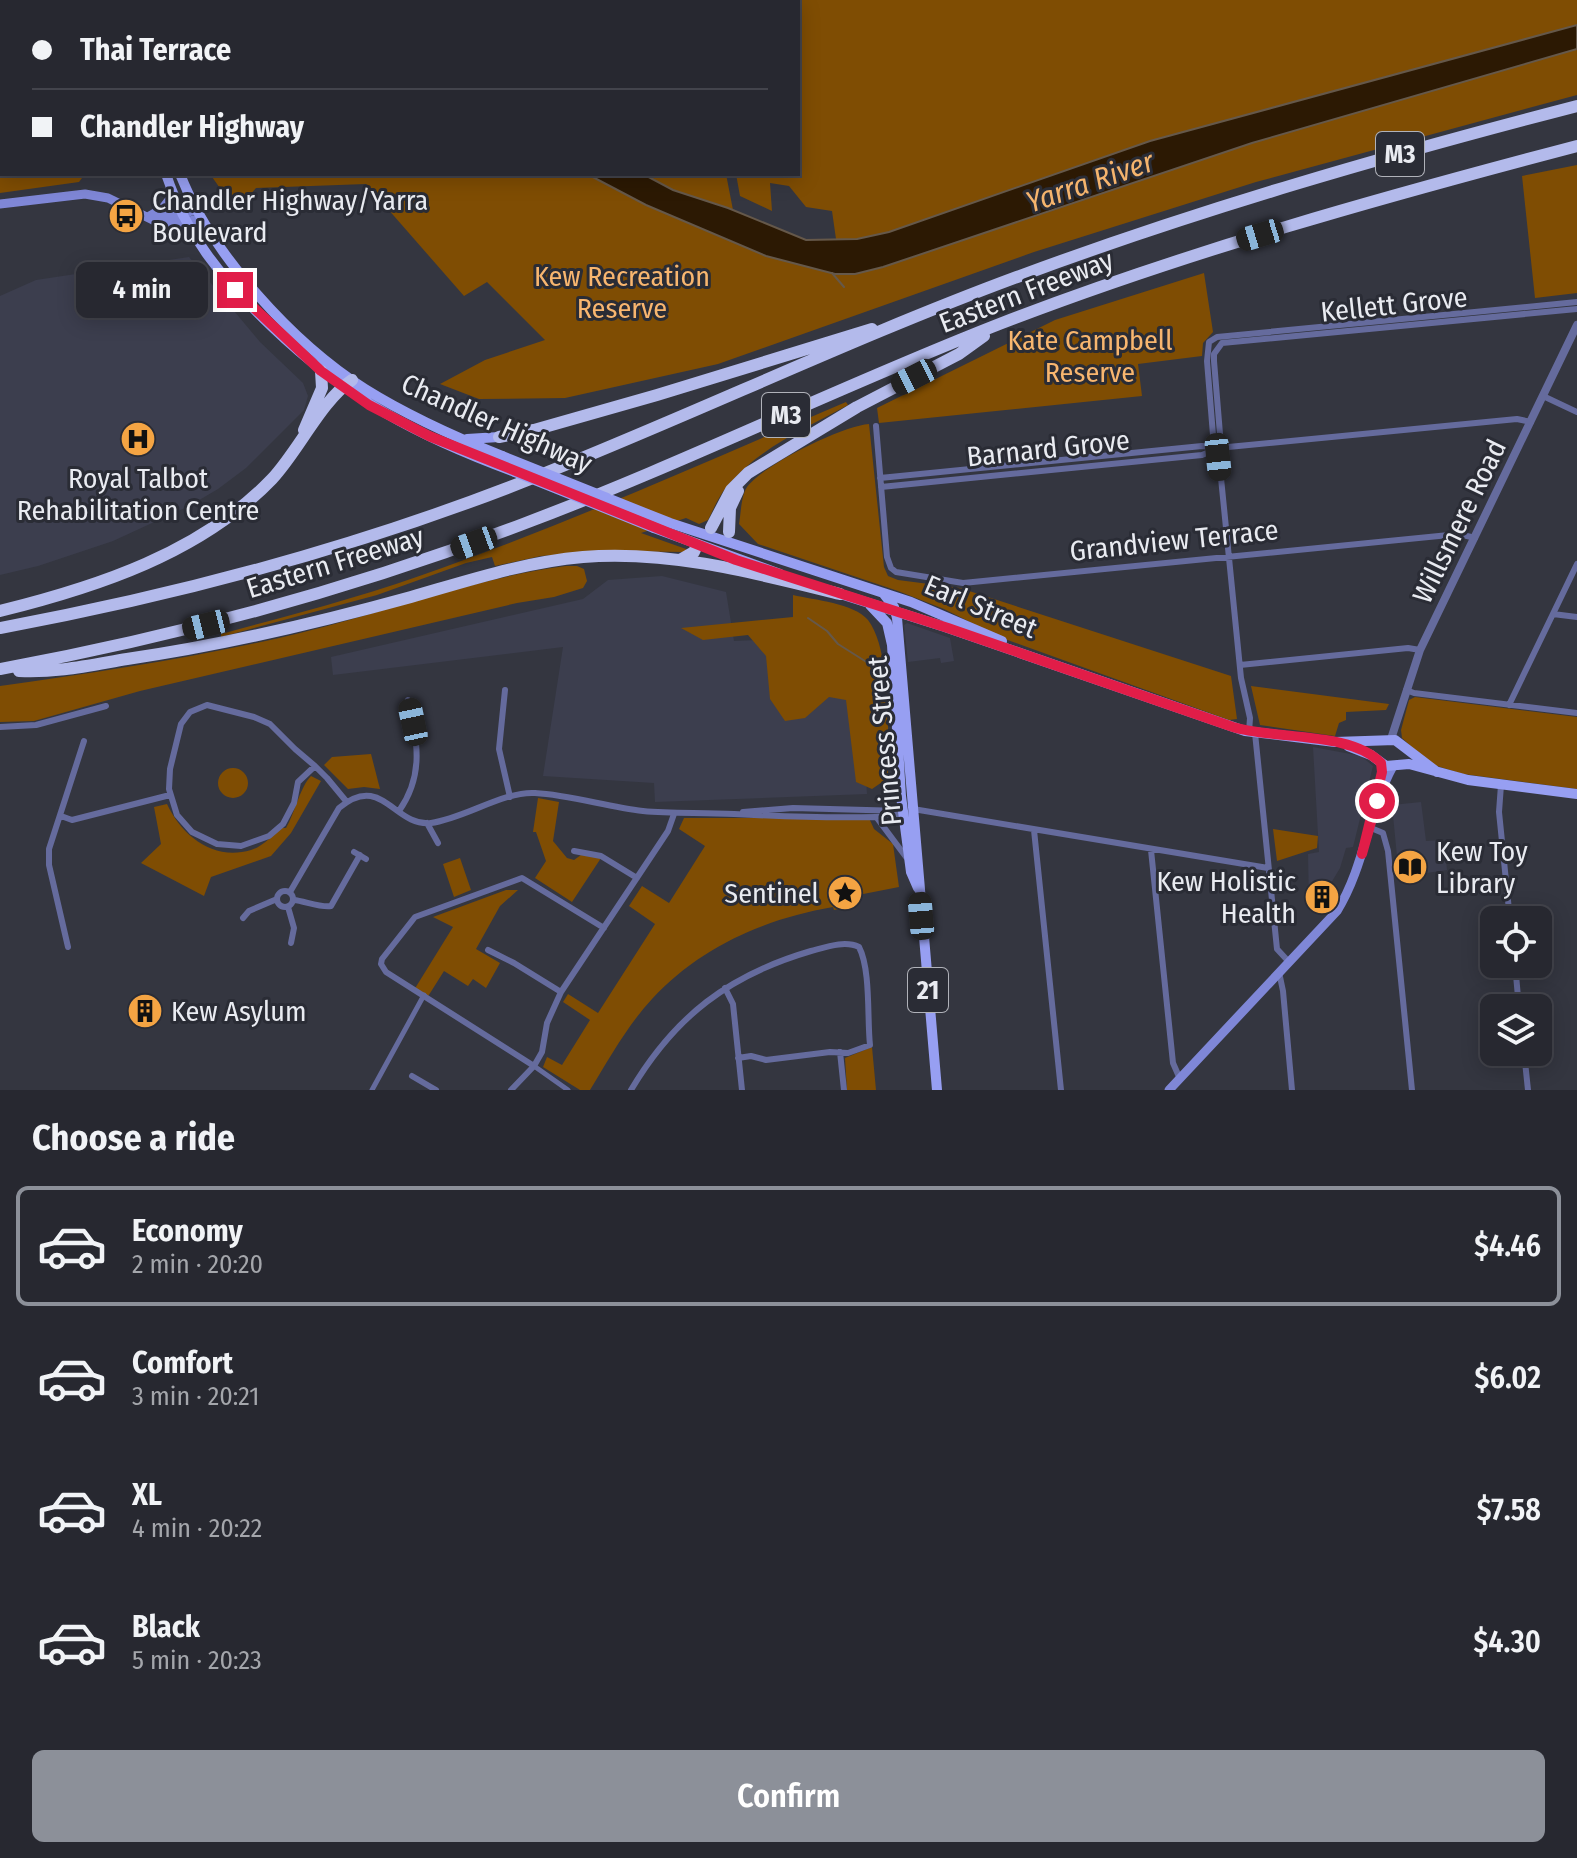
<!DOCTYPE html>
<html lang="en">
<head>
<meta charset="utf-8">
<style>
	:root { --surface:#272830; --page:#33343c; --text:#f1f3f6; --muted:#a4a6ab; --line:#43444c; --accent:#8c9099 }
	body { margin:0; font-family:"Fira Sans Condensed",sans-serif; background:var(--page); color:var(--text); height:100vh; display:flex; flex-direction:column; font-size:30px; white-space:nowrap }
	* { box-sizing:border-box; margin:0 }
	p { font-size:26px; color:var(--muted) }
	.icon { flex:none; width:44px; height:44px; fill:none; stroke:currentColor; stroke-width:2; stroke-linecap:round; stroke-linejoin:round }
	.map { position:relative; height:1090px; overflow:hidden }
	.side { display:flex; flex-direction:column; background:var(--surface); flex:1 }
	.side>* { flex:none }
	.hud { position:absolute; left:0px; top:0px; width:800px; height:176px; box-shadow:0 4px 20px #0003,0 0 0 2px var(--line); display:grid; align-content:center; height:176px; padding:0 32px; background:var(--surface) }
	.fabs { position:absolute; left:1480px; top:906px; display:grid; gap:16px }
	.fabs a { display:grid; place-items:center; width:72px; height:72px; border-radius:12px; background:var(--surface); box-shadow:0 4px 20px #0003,0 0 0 2px var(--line); font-size:40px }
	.end { position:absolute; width:36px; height:36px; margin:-18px; border:10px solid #e11d48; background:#fff; box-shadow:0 0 0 4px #fff }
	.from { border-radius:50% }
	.bubble { position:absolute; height:56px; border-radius:12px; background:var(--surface); box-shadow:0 4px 20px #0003,0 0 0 2px var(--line); font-size:26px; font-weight:600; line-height:56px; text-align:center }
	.car { position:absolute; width:24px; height:48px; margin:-24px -12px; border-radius:10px; box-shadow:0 0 6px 2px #0007; background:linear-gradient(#222 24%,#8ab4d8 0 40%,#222 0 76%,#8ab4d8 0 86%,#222 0) }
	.hud b { display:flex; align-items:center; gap:28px; height:76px; font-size:30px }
	.hud b+b { border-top:2px solid var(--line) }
	.hud i { width:20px; height:20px; background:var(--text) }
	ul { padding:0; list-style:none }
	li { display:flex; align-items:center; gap:24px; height:120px; margin:0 16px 12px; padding:0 16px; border:4px solid transparent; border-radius:12px }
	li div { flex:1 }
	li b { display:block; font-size:30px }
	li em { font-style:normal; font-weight:600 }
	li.current { border-color:var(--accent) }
	li>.icon { width:72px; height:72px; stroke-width:1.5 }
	h2 { padding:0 32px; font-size:36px; line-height:96px }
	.button { display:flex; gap:16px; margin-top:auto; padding:16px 32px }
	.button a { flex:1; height:92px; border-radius:12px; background:var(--accent); color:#fff; font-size:32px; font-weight:600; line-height:92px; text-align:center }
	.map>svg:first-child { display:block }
</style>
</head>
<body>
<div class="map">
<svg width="1577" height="1090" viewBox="0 0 1577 1090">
	<rect width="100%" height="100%" fill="#343640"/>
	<path fill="#3c3e4e" d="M189,257L260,342L303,383L308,396L304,410L246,468L218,489L189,506L113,541L38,566L0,575V296L36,280Z
		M662,576L726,592L734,641L856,636L867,794L655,802L654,783L543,776L563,647L333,675L331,657L583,599L608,580Z
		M907,623L950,638L954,661L941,663L940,658L908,662L904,625Z
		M1313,747L1361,756L1373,766L1353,847L1346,848L1340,868L1331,883L1334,895L1330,902L1309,903L1308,854L1319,852Z
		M1421,802L1426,841L1444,840L1447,870L1399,877L1392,805Z"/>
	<path fill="#7f4d03" d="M704,0H1577V25L1150,141L889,232L857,239H836L832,211L806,207L789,186L770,183L772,211L740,196L736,174H798V2Z
		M1577,49V95L1256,182L1034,252L718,364L565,398L479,399L440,384L485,360L545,340L487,282L464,296L366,184L256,188L236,211L210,174H587L646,205L766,256L855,274L883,267L1252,143Z
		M0,74H2V174H85L79,182L0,193Z
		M1577,165V293L1535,298L1522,176Z
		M643,174H726L733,210L673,190Z
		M1204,273L1213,332L1203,343L1202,356L1138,364L1142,396L879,423L877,408L1055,320Z
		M846,402L848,405C808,427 761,447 730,483C720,493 714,508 708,520L699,524L686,518L641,533L686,549V552L598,551L541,556L495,566L492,557L466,563L377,595L221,637V634C295,614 369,595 442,568C579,519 712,459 846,402Z
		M869,424L884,567L888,576L898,580L960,588L1231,676L1237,719L1229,720L1002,638L944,609L898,591L758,544L739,524C741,513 741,496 747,487C763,465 842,426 869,424Z
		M566,566H577L584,569L587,581L583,588L554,597L517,603L140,691L34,721L0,722V686C100,672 201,657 300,633C389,611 475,578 566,566Z
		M793,595C814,600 854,603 868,620C892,651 888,740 888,778L872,789L856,782L846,700L829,697L805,718L785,721L770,699L766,656L748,635L703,640L681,628L793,617Z
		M1251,686L1389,704L1386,710L1346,712V720L1339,723L1335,736L1260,725Z
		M1415,697L1577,717V789L1463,774L1437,766L1425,759L1402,738L1401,730L1409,700Z
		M371,754L380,789L364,787L348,789L324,765L332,757Z
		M218 783a15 15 0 1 1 30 0a15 15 0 1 1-30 0Z
		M311,776L321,781L291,833L271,856L211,877L204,896L141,863L161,844L154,807L167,804C182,836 213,861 251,850C262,847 273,835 282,828H286C295,813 300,787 311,776Z
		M538,798L559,802L553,841L567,858L574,860L581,855L601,858L572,902L535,878L546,861L536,832H533Z
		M684,818H869L874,829L893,844L899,887L848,897L849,907L834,910L833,907C764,919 700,947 652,999C627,1026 609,1059 590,1090H580L543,1067L547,1057L562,1065L590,1020L563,1002L568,994L598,1013L655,924L629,906L642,886L669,903L705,846L679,829Z
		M1273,829L1318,836L1317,848L1277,861Z
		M460,858L471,890L454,897L443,864Z
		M506,890H518L500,906L476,949L500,963L486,988L473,979L468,986L444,971L427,998L414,990L453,927L433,917Z
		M872,1047L876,1090H847L845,1058Z"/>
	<path fill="#2c1903" stroke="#65584a" stroke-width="2" d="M1577,25V49L1252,143L883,267L855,274H835L766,256L646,205L587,174H643L673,190L728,208L806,240L857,239L889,232L1150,141Z"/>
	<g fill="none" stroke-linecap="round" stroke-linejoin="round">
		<path stroke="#65584a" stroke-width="2" d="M832,273L844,287
			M808,618L827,631L838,644L876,668"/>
		<path stroke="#656b9d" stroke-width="5" d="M534,1066L568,1090
			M372,1090L424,995"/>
		<path stroke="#656b9d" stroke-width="6" d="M700,0L701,2
			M1543,396L1577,412
			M876,426L887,557L891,568L896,572L963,583L1459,534L1475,538
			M1216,445L1213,435L1207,361L1209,342L1217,337L1577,302
			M880,478L1202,446L1218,448L1517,419L1531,422
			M881,487L1202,455L1214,450
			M1553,614L1577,617
			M1240,665L1408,648L1420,650
			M505,690L499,749L510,797
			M1406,690L1414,693L1577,713
			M1509,705L1577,564
			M0,727L36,725L106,706
			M1249,732L1250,718L1241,678L1218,448L1220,434L1214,361V354L1222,343L1577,309
			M1255,733L1277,949L1289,962
			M315,766L298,782L294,803L283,824L269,836L241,846L217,844L192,832L177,815L169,789L170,769L181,724L190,712L207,705L254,717L270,724L295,749L315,766L327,778L346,801
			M1501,785L1499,812L1510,920
			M913,809L1268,868
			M399,811C425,774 417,740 408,700
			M743,812L793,808L903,811
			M61,816L72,820L170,795
			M877,818L906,857
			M427,823L438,843
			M1371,828L1383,833L1388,851L1412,1090
			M1034,830L1061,1090
			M1151,850L1173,1063L1180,1079
			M574,851L601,856L637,878
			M354,852L366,859
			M277 899a8 8 0 1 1 16 0a8 8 0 1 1-16 0Z
			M290,892L339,808C382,772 394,827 431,823C463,819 504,791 535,793C571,795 607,807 643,811C673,814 703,812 734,814C790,817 847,819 903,816
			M294,900C304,901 322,908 331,906L360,855
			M288,907L294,928L291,943
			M243,918L249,911L277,899
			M68,947L49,865V849L84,741
			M488,950L514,963L561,992
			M1515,964L1519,1008
			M1279,972L1283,991L1292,1090
			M725,988L733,1004L742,1090
			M840,1052L844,1090
			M1524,1052L1528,1090
			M534,1066L386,972L381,964L382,959L415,917L522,878L604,928
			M412,1076L436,1090
			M511,1090L534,1066L542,1052L547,1023L561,992L668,831L674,814
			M631,1090C675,1016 729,975 811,951C826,947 845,940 859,947C871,970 867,1019 870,1045L848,1053L830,1052L766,1060L751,1056L738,1058"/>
		<path stroke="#656b9d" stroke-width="8" d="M1391,739L1420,650L1577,325"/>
		<path stroke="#7f87d7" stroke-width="9" d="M0,204L85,194L108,198L163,225L202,219
			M148,217L162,209L173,195
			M152,219L197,210
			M1169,1090L1337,911C1365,866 1368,812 1393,766"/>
		<path stroke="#979ff2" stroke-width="10" d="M117,0L118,2
			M129,0V2
			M166,174C186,236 225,282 272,327C346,398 419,437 515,472
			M180,174C211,254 293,343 365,389C408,416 455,437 502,456
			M467,439L499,437
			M607,498L670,523L911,602L1002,641
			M654,528L780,574
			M834,592L945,627L1245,731L1335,742L1395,740L1437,772
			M883,593L894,607L897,618L937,1090
			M870,605L887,623L892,645L901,796L911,872L918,888
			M1348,746L1371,755L1386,766L1409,764L1468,780L1577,794"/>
		<path stroke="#b3baeb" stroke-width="12" d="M304,430L322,388L321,371
			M499,437L534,430L657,395L872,329
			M711,528L731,490L748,473L857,407L959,354L984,336
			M729,532L730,508L738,491
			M680,560L694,552L697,545
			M0,611C97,587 201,553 272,479C299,450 321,401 352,380
			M0,628C184,594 365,545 538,476C699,412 855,337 1017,277C1200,209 1388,155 1577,106
			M0,669C179,636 353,589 523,524C685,463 840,386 1002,323C1189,251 1383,197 1577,146
			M19,671C56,673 91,665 127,659C224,645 317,623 411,597C467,581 524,562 583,557C670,550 755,573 840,594"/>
		<path stroke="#979ff2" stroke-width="10" d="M502,456L607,498
			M515,472L654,528"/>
	</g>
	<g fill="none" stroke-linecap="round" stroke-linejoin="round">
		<path stroke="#e11d48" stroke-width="10" d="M235,290L321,371L369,405L429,436L736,560L948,628L1233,727C1275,740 1351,731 1381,763L1382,772L1362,854L1377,801"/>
	</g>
	<defs>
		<symbol id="bus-disc" viewBox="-11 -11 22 22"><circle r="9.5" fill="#f4a443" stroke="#2a2c35"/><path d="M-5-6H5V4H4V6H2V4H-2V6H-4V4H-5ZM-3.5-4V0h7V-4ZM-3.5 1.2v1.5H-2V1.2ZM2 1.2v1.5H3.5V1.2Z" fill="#111"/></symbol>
		<symbol id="hospital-disc" viewBox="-11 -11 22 22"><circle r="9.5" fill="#f4a443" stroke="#2a2c35"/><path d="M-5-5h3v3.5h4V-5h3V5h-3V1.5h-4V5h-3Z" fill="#111"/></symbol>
		<symbol id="library-disc" viewBox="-11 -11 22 22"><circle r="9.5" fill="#f4a443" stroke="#2a2c35"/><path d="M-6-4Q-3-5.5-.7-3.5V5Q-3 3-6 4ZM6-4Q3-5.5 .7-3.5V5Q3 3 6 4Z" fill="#111"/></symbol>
		<symbol id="sight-disc" viewBox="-11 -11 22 22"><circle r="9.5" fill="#f4a443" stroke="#2a2c35"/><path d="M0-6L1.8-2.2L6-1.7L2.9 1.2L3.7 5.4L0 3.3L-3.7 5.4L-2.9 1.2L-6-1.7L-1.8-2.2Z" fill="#111"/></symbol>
		<symbol id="building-disc" viewBox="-11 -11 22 22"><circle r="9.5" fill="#f4a443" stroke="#2a2c35"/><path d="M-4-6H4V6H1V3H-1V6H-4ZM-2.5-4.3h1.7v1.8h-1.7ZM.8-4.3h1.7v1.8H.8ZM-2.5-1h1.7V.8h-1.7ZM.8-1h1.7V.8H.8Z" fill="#111"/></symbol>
	</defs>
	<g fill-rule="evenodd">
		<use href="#bus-disc" x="106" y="196" width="40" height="40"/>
		<use href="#hospital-disc" x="118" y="419" width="40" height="40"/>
		<use href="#library-disc" x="1390" y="847" width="40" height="40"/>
		<use href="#sight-disc" x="825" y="873" width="40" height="40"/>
		<use href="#building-disc" x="1302" y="877" width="40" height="40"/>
		<use href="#building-disc" x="125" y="991" width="40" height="40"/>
	</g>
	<g text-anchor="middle" stroke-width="6" stroke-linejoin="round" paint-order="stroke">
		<g fill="#2a2c35" stroke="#b0b2b9" stroke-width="2">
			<rect x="1376" y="132" width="48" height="44" rx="6"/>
			<rect x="762" y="393" width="48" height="44" rx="6"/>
			<rect x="908" y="968" width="40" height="44" rx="6"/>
		</g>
		<g font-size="26" font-weight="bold" fill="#e9ebf1">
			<text x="1400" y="163">M3</text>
			<text x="786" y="424">M3</text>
			<text x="928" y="999">21</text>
		</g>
		<g font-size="28" fill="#e9ebf1" stroke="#2a2c35" text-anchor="start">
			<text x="152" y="210">Chandler Highway/Yarra<tspan x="152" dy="32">Boulevard</tspan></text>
			<text x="138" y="488" text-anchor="middle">Royal Talbot<tspan x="138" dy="32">Rehabilitation Centre</tspan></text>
			<text x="1436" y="861">Kew Toy<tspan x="1436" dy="32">Library</tspan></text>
			<text x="1296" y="891" text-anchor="end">Kew Holistic<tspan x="1296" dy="32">Health</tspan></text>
			<text x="819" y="903" text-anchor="end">Sentinel</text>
			<text x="171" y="1021">Kew Asylum</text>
		</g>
		<g font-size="28" fill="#f8b66f" stroke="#2a2c35">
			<text x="622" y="286">Kew Recreation<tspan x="622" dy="32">Reserve</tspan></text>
			<text x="1090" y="350">Kate Campbell<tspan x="1090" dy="32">Reserve</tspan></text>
		</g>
		<g font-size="28" fill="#e9ebf1" stroke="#2a2c35">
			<text transform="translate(1026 291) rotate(-21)" y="10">Eastern Freeway</text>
			<text transform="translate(1394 304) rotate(-6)" y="10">Kellett Grove</text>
			<text transform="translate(497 423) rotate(24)" y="10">Chandler Highway</text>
			<text transform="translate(1048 448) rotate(-6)" y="10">Barnard Grove</text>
			<text transform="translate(1459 521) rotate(-64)" y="10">Willsmere Road</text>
			<text transform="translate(1174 540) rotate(-6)" y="10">Grandview Terrace</text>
			<text transform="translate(335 562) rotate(-17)" y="10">Eastern Freeway</text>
			<text transform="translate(981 606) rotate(23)" y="10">Earl Street</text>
			<text transform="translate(884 741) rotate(-95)" y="10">Princess Street</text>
		</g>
		<g font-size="30" font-style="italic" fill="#f5b46d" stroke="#2a2c35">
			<text transform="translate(1090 182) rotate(-19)" y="10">Yarra River</text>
		</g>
	</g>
</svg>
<div class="fabs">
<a><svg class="icon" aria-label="locate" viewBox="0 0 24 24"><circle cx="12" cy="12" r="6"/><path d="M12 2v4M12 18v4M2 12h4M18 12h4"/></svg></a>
<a><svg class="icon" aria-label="layers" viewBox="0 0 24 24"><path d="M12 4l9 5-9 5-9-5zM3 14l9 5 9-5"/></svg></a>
</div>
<i class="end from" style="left:1377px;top:801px"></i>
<i class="end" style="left:235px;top:290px"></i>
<div class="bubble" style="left:76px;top:262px;width:132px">4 min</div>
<i class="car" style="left:1260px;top:235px;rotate:253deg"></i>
<i class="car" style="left:914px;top:377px;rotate:243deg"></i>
<i class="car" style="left:1218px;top:457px;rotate:174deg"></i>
<i class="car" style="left:474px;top:543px;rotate:250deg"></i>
<i class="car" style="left:206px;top:625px;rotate:256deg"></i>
<i class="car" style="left:413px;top:722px;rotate:348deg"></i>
<i class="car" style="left:921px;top:916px;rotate:355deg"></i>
<div class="hud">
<b><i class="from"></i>Thai Terrace</b>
<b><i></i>Chandler Highway</b>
</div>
</div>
<section class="side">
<h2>Choose a ride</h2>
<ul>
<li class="current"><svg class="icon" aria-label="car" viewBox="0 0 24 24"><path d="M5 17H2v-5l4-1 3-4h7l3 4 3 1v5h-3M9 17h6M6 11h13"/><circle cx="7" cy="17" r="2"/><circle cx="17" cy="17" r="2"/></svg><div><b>Economy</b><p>2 min · 20:20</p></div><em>$4.46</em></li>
<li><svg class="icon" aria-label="car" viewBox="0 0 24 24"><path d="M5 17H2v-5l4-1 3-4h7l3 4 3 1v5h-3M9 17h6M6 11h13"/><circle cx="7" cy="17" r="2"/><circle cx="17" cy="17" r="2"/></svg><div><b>Comfort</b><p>3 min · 20:21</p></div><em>$6.02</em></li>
<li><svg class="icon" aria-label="car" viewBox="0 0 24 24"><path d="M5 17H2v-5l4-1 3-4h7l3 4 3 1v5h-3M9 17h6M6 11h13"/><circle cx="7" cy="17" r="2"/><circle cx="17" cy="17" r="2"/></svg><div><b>XL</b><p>4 min · 20:22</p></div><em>$7.58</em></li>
<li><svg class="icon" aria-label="car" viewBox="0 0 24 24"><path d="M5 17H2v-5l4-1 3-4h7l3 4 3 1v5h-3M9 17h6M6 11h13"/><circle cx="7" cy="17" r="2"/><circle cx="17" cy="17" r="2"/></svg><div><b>Black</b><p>5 min · 20:23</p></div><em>$4.30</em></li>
</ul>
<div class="button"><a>Confirm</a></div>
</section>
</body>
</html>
